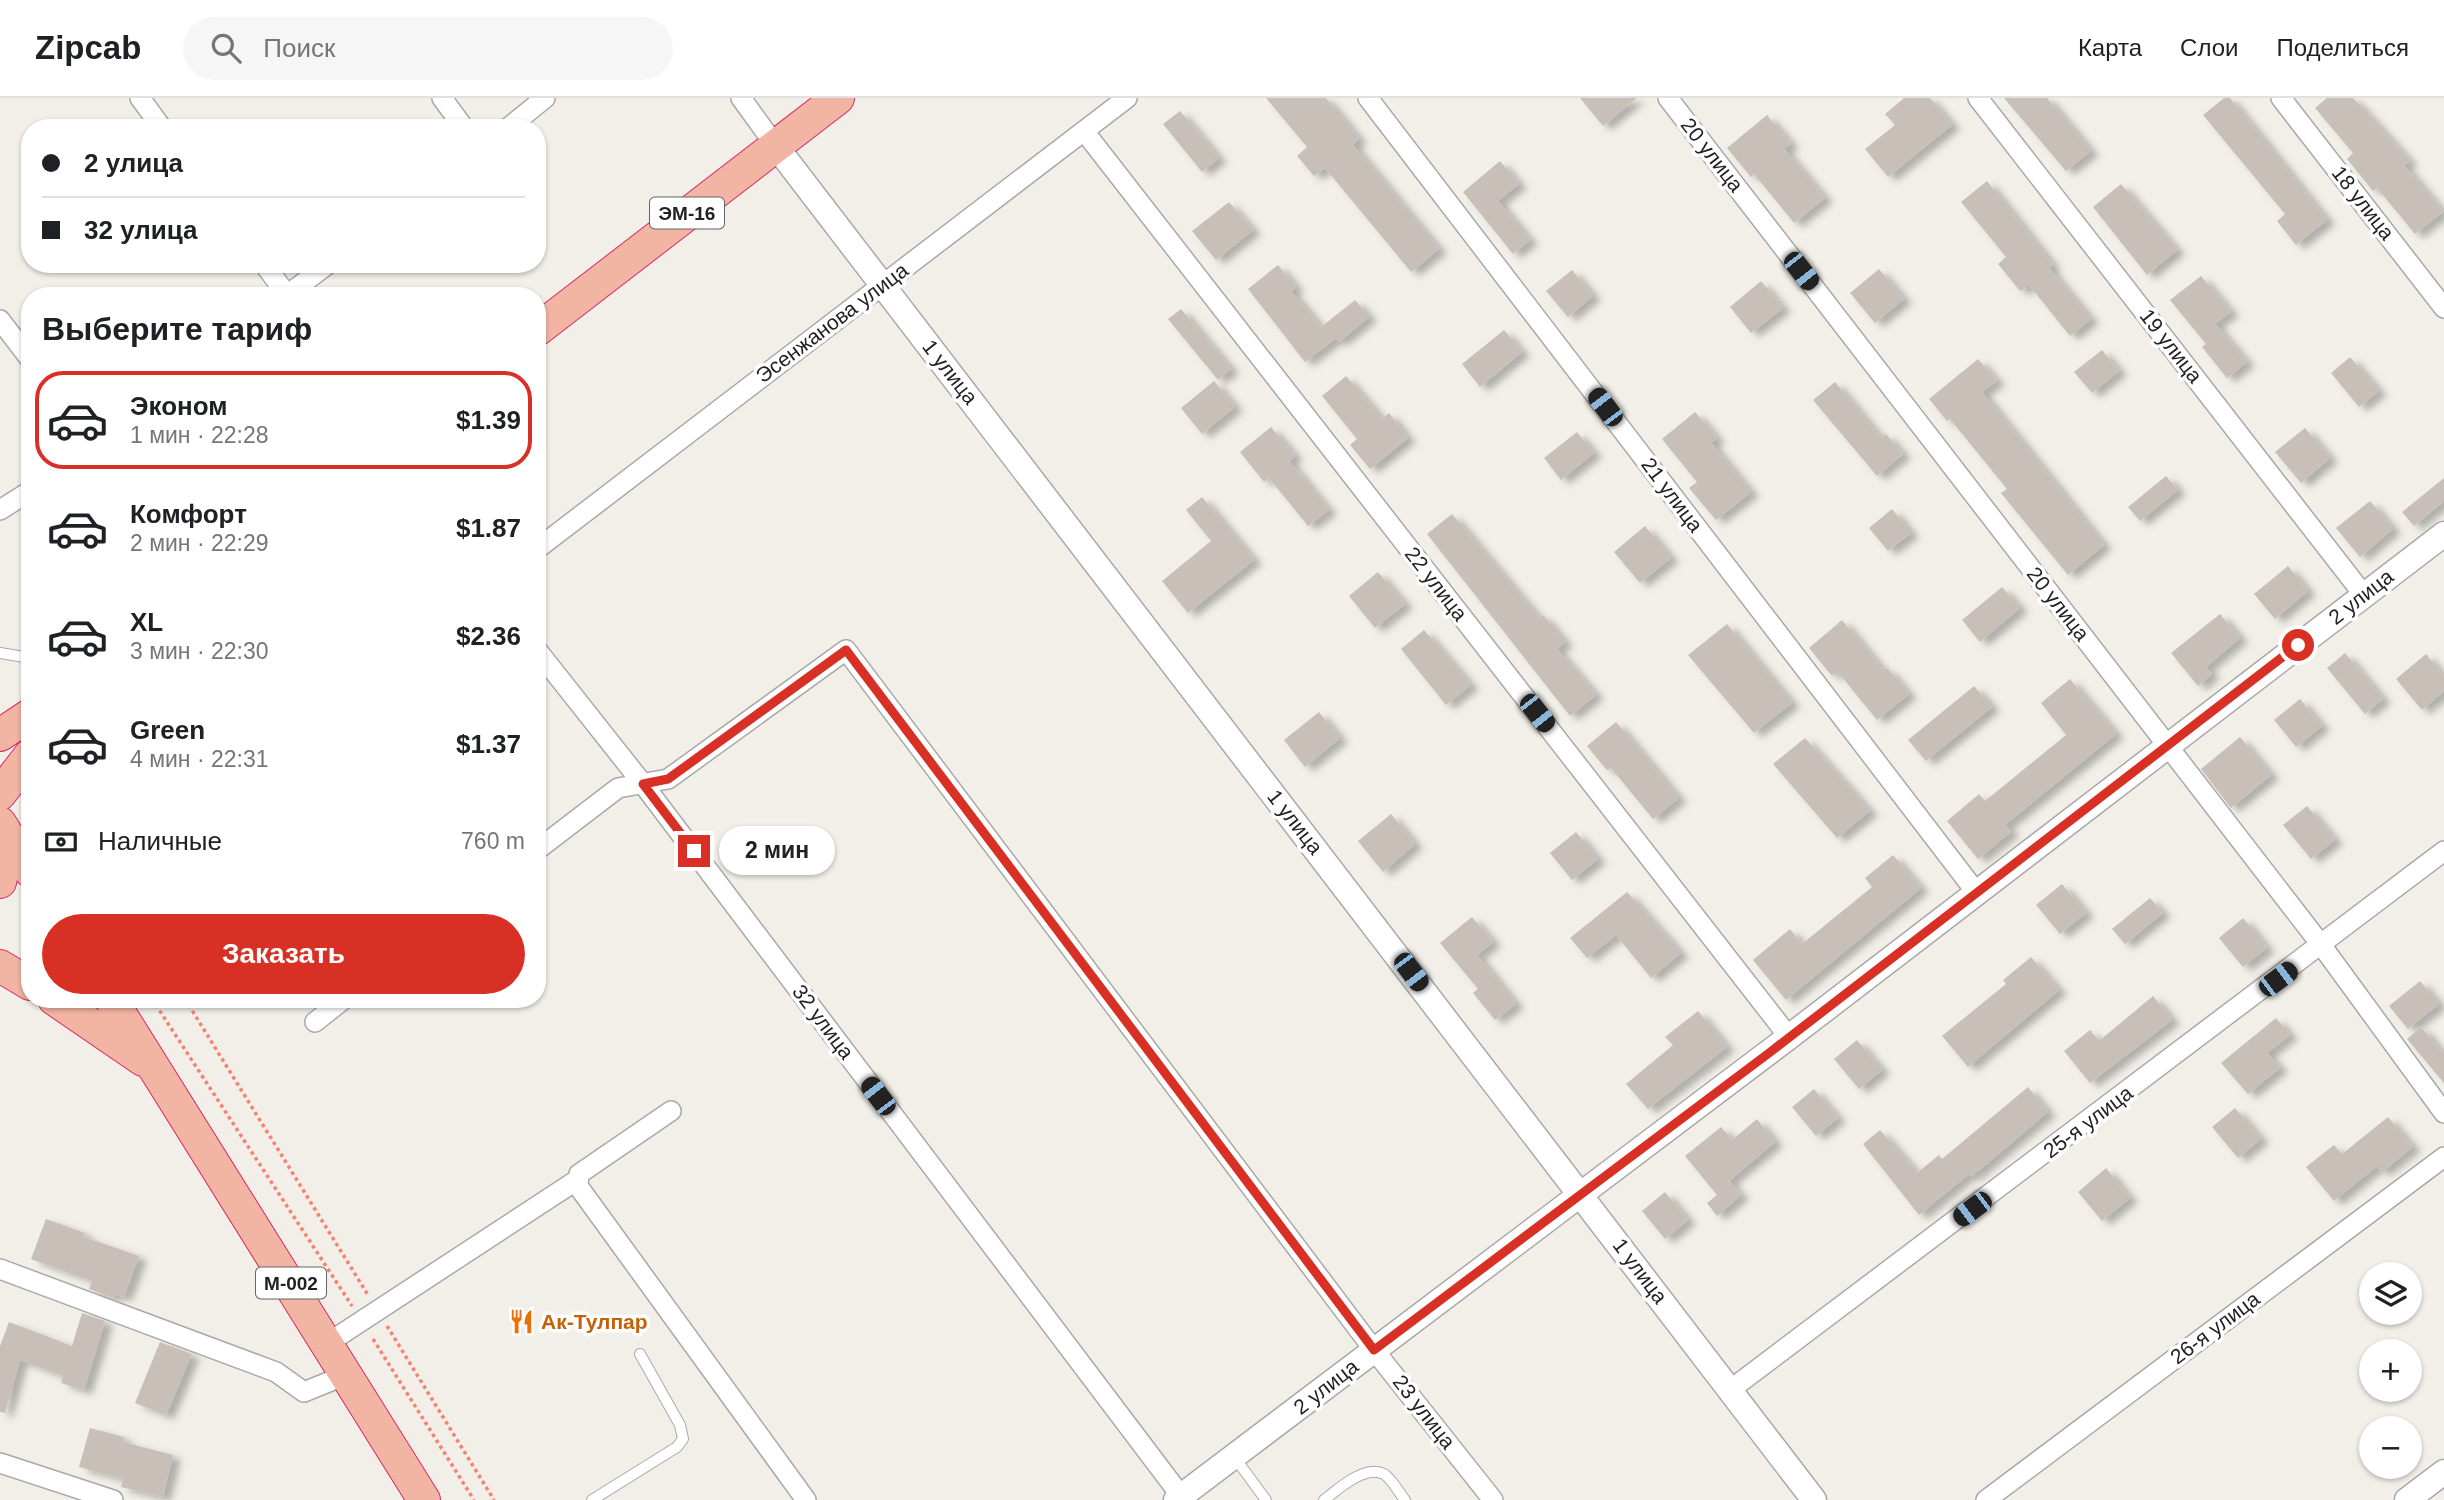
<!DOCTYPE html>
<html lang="ru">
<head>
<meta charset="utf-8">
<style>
	:root { --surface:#fff; --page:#f6f6f6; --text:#202124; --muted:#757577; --line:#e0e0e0; --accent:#d93025 }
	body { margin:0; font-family:Arial,sans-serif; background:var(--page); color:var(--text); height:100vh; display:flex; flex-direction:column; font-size:26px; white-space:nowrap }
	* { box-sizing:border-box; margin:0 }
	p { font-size:23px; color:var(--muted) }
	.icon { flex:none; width:38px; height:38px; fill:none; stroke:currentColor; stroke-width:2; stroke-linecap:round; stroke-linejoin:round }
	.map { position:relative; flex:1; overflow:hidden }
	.panel { position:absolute; left:21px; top:189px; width:525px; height:721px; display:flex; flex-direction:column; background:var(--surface); border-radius:28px; box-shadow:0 2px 5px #0004 }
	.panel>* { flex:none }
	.top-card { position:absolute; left:21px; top:21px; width:525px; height:154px; border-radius:28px; box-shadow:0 2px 5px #0004; display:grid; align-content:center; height:154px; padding:0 21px; background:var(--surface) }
	.tools { position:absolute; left:2359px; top:1164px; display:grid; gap:14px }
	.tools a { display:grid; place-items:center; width:63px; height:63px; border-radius:50%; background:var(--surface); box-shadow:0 2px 5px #0004; font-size:35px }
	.end { position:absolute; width:32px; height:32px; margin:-16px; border:9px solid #d93025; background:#fff; box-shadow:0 0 0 4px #fff }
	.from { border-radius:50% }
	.bubble { position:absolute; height:49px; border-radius:24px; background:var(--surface); box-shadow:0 2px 5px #0004; font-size:23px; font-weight:600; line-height:49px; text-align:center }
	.car { position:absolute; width:21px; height:42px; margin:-21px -10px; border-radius:9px; box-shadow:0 0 5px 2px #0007; background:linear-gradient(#222 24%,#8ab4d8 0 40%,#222 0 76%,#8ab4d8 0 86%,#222 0) }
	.top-card b { display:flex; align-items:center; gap:24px; height:66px; font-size:26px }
	.top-card b+b { border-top:2px solid var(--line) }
	.top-card i { width:18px; height:18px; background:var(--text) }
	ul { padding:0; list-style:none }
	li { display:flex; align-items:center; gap:21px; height:98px; margin:0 14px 10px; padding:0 7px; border:4px solid transparent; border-radius:28px }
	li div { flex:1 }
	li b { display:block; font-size:26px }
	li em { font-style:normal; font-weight:600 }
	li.on { border-color:var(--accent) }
	li>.icon { width:63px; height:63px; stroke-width:1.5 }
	h2 { padding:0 21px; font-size:32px; line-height:84px }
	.pay { display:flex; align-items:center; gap:18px; height:77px; padding:0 21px; font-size:26px }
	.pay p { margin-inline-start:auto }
	.cta { display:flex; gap:14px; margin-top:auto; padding:14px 21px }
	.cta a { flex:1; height:80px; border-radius:42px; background:var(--accent); color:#fff; font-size:28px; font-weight:600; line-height:80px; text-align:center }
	header { display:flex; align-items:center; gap:42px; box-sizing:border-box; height:98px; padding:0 35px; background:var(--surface); border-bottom:2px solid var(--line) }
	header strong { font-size:33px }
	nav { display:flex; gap:38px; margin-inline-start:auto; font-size:24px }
	.search { width:490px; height:63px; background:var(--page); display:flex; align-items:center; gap:18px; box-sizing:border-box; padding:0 24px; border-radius:38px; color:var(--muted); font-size:26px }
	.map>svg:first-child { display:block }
</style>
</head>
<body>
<header>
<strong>Zipcab</strong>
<div class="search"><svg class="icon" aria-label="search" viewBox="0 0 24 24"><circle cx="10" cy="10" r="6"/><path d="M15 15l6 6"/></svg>Поиск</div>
<nav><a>Карта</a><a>Слои</a><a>Поделиться</a></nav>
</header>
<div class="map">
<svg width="2444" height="1402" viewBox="0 0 2444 1402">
	<defs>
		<filter id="shadow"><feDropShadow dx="8" dy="4.5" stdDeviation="3.5" flood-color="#0004"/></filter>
	</defs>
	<rect width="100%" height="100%" fill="#f2efe9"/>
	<path fill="#c7bfb8" filter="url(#shadow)" d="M1266,0H1326L1359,41L1353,47L1439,151L1411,174L1325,70L1314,78L1297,58L1307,49Z
		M1580,0H1637L1603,28Z
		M1904,0H1930L1952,27L1888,79L1865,51L1895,27L1885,16Z
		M2004,0H2047L2091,53L2066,73Z
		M2224,0H2230L2327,122L2296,147L2277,123L2285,116L2203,17Z
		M2327,0H2353L2410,63L2404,67L2443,114L2415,136L2377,90L2373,93L2347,61L2353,55L2315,10Z
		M1180,13L1219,60L1202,74L1163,26Z
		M1767,17L1791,46L1784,51L1825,100L1794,125L1754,76L1751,79L1727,50Z
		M1500,63L1519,86L1498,103L1530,142L1513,156L1463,94Z
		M1987,83L2053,167L2049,170L2091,221L2070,238L2029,187L2020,193L1998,166L2006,159L1961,104Z
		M2121,86L2177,152L2147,177L2093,109Z
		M1229,104L1253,132L1216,162L1192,133Z
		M1278,167L1296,189L1291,193L1321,229L1355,202L1369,219L1339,244L1336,240L1305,264L1248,191Z
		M1879,171L1904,201L1875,225L1850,195Z
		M1572,172L1593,198L1568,219L1546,193Z
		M2201,178L2231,214L2215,226L2247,264L2227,280L2202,249L2206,246L2170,202Z
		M1761,183L1783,210L1751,235L1730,209Z
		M1181,211L1231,271L1218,282L1168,221Z
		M1504,232L1522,254L1480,289L1462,266Z
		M2102,252L2119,273L2092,295L2074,274Z
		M2350,259L2379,293L2359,309L2331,275Z
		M1978,261L1997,283L1982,294L2104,447L2068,477L2001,395L2007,391L1950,321L1947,323L1929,301Z
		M1346,278L1382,321L1389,315L1408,340L1370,371L1350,347L1357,341L1322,298Z
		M1214,283L1235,309L1202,336L1181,310Z
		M1835,284L1881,340L1886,336L1903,356L1877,378L1813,302Z
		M1695,314L1717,340L1711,345L1751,394L1716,422L1689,390L1697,384L1662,341Z
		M1271,329L1295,358L1289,363L1329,412L1308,428L1269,380L1264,384L1240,354Z
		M2305,330L2330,360L2301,385L2275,354Z
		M1577,334L1594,355L1561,382L1544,360Z
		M2166,378L2178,392L2140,423L2128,409Z
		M2444,380V403L2414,428L2402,414Z
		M1202,399L1254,462L1188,515L1162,483L1211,443L1186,412Z
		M2370,403L2393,431L2360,459L2336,430Z
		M1892,411L1911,435L1888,453L1869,430Z
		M1452,416L1539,520L1543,517L1565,544L1557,551L1596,597L1570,618L1427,436Z
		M1645,428L1671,460L1640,485L1614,454Z
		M2288,468L2308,493L2275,521L2254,496Z
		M1378,474L1405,506L1375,530L1349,498Z
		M2002,489L2020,510L1980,544L1962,522Z
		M2220,516L2240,540L2206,569L2212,576L2198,588L2171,555Z
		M1842,522L1884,573L1887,570L1909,596L1877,622L1837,573L1832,578L1809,550Z
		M1727,526L1792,605L1754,635L1688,557Z
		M1424,532L1471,587L1446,607L1401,551Z
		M2345,555L2383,601L2365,616L2327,570Z
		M2426,556L2444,579V593L2422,612L2396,581Z
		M2070,581L2116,636L2005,727L2011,734L1978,761L1947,723L1979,696L1985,703L2066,637L2041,605Z
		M1974,588L1992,609L1926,663L1908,642Z
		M2300,601L2322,628L2296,649L2274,622Z
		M1319,614L1340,640L1305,669L1284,642Z
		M1616,624L1679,700L1653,721L1611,670L1607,672L1587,648Z
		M2240,639L2271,677L2231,710L2201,671Z
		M1805,640L1870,713L1837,740L1773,666Z
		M2307,708L2335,742L2311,761L2283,727Z
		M1391,716L1415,746L1383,774L1358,743Z
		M1576,734L1598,761L1572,782L1550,755Z
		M1893,757L1921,790L1786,902L1753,862L1790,831L1802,846L1872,789L1865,780Z
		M2062,786L2086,815L2060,836L2036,807Z
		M1627,794L1681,855L1651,880L1616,837L1587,860L1570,840Z
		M2150,800L2163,815L2125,846L2112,831Z
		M1472,819L1493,844L1477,857L1516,906L1495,922L1473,895L1478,891L1440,845Z
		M2243,820L2267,850L2243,869L2219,840Z
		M2031,859L2059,892L1968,969L1942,938L2006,886L2003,882Z
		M2420,883L2439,906L2408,931L2389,908Z
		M2153,898L2172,922L2090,985L2064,953L2090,932L2099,943Z
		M1698,913L1727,949L1648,1011L1626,986L1673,947L1665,939Z
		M2276,920L2290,937L2267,955L2280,970L2248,996L2221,965Z
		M2421,929L2444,956V985L2407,941Z
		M1857,942L1882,972L1859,991L1834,961Z
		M2028,989L2048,1014L1971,1079L1969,1076L1919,1117L1863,1046L1880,1032L1917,1075L1939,1057L1942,1061Z
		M1814,991L1838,1020L1816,1038L1792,1009Z
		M2235,1010L2261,1041L2238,1060L2212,1029Z
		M2388,1019L2413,1049L2382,1074L2377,1068L2334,1103L2306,1069L2334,1047L2342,1056Z
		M1757,1021L1775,1044L1729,1083L1741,1097L1717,1118L1707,1105L1717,1097L1685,1058L1721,1029L1732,1042Z
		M2106,1070L2130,1100L2102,1123L2078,1094Z
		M1665,1094L1688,1122L1665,1141L1642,1113Z
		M46,1121L85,1135L84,1139L139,1158L124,1199L113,1196L112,1200L89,1191L92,1183L31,1161Z
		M82,1215L105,1223L84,1292L61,1285L63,1278L20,1262L5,1315L0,1314V1248L9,1224L72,1248Z
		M160,1244L192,1256L166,1317L135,1305Z
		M90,1330L124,1339L123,1344L173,1357L163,1399L121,1389L123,1381L79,1369Z"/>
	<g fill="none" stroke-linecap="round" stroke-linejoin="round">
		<defs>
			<path id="service" d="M0,555L30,560
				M1235,1360L1266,1402
				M592,1402L677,1349L683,1341L680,1327L640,1256
				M1324,1402C1337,1392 1365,1366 1384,1376C1392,1381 1399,1395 1405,1402"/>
			<path id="minor" d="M140,0L162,30
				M442,0L464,30
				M741,0L775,47
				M1368,0L1976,794
				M1668,0L2322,848L2444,1015
				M1978,0L2363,496
				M2281,0L2444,210
				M508,30L545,0
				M1084,33L1789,939
				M264,166L287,197
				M286,198L328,166
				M0,222L30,261
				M0,412L30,393
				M537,451L1127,0
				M537,552L643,686L1181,1398
				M537,752L618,690L668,681L846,552L1374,1252L1493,1402
				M315,924L344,901
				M671,1013L579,1076L578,1088L806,1402
				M0,1171L276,1274L304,1294L348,1276
				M328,1245L577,1082
				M1730,1292L2444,753
				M0,1365L113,1402
				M1986,1402L2444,1059"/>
			<path id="tertiary" d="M775,47L1814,1402
				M1176,1402L1789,939L2444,436
				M2407,1402L2444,1374"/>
			<path id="trunk" d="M537,232L838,0
				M0,637L30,617
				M0,696L30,657
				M0,725L30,773
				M0,784L6,757L3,731
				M0,868L30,886
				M54,901L143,962
				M111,901L424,1402"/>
		</defs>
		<use href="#service" stroke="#a9a9a9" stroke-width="12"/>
		<use href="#minor" stroke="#a9a9a9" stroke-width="22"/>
		<use href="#tertiary" stroke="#a9a9a9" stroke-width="27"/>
		<use href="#trunk" stroke="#dc2a67" stroke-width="34"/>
		<path stroke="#fa8072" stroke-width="3.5" stroke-dasharray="3.5 3.5" stroke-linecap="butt" d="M152,901L352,1208
			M185,901L368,1197
			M387,1228L494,1402
			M373,1241L474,1402"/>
		<use href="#service" stroke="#fff" stroke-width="10"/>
		<use href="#minor" stroke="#fff" stroke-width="19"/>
		<use href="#tertiary" stroke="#fff" stroke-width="24"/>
		<use href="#trunk" stroke="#f2b4a3" stroke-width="32"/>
	</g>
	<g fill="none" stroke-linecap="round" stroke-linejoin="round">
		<path stroke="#d93025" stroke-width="9" d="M694,753L643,686L668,681L846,552L1374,1252L1769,955L2298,547"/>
	</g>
	<defs>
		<symbol id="restaurant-bare" viewBox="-9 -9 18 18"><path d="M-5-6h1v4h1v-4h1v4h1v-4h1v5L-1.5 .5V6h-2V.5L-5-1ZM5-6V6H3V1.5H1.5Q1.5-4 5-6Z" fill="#e8710a" stroke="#fff" stroke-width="2.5" paint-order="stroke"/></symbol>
	</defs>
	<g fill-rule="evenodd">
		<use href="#restaurant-bare" x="504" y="1206" width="35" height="35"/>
	</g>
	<g text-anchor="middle" stroke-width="7" stroke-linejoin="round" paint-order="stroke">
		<g fill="#fff" stroke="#646464" stroke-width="2">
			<rect x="650" y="99.5" width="74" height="31" rx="5"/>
			<rect x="256" y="1169.5" width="70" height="31" rx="5"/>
		</g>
		<g font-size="19" font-weight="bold" fill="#222">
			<text x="687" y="122">ЭМ-16</text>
			<text x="291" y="1192">M-002</text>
		</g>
		<g font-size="21" fill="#222" stroke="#fff">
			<text transform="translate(1712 57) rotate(52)" y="7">20 улица</text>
			<text transform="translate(2363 105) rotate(52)" y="7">18 улица</text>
			<text transform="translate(832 225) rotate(-37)" y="7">Эсенжанова улица</text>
			<text transform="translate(2171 248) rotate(52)" y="7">19 улица</text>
			<text transform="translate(950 274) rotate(52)" y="7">1 улица</text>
			<text transform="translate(1672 397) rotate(53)" y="7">21 улица</text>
			<text transform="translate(1436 486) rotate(52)" y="7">22 улица</text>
			<text transform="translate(2361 499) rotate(-38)" y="7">2 улица</text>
			<text transform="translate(2058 506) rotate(52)" y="7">20 улица</text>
			<text transform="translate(1295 724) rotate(52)" y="7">1 улица</text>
			<text transform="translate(823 924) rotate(53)" y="7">32 улица</text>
			<text transform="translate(2088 1024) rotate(-37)" y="7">25-я улица</text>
			<text transform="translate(1640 1173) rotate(53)" y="7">1 улица</text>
			<text transform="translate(2215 1230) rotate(-37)" y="7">26-я улица</text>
			<text transform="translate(1326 1289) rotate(-38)" y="7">2 улица</text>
			<text transform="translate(1424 1314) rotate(52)" y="7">23 улица</text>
		</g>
		<g font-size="21" font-weight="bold" fill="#c56008" stroke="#fff" text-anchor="start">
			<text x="541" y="1231">Ак-Тулпар</text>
		</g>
	</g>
</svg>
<div class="tools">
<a><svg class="icon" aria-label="layers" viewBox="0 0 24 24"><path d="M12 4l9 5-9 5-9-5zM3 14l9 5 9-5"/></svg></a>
<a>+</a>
<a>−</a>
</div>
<i class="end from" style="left:2298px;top:547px"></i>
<i class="end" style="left:694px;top:753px"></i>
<div class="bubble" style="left:719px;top:728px;width:116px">2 мин</div>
<i class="car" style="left:1801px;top:173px;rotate:142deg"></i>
<i class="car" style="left:1605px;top:309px;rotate:323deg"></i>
<i class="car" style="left:1537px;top:615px;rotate:142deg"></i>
<i class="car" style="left:1411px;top:874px;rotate:143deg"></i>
<i class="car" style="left:2278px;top:881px;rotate:53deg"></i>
<i class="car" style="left:878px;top:998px;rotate:323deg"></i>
<i class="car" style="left:1972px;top:1111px;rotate:233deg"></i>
<div class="top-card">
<b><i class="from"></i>2 улица</b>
<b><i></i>32 улица</b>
</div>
<section class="panel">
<h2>Выберите тариф</h2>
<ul>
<li class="on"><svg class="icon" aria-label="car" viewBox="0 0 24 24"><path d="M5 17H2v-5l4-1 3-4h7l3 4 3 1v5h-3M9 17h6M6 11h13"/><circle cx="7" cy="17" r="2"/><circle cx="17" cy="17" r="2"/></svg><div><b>Эконом</b><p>1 мин · 22:28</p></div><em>$1.39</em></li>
<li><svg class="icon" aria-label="car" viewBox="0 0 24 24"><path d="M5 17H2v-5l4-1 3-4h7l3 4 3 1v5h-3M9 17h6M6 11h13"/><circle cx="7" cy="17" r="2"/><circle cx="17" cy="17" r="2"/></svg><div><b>Комфорт</b><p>2 мин · 22:29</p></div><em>$1.87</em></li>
<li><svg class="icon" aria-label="car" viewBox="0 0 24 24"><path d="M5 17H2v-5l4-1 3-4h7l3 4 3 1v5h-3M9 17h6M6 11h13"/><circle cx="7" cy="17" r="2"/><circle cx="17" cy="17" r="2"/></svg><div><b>XL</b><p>3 мин · 22:30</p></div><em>$2.36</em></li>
<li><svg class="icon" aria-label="car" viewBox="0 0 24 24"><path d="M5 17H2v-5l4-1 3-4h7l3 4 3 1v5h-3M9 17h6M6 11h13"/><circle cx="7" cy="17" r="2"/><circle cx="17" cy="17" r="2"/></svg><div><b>Green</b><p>4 мин · 22:31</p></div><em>$1.37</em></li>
</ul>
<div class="pay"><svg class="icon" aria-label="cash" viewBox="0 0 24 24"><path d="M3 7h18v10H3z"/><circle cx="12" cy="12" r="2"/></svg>Наличные<p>760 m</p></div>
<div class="cta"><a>Заказать</a></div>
</section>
</div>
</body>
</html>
